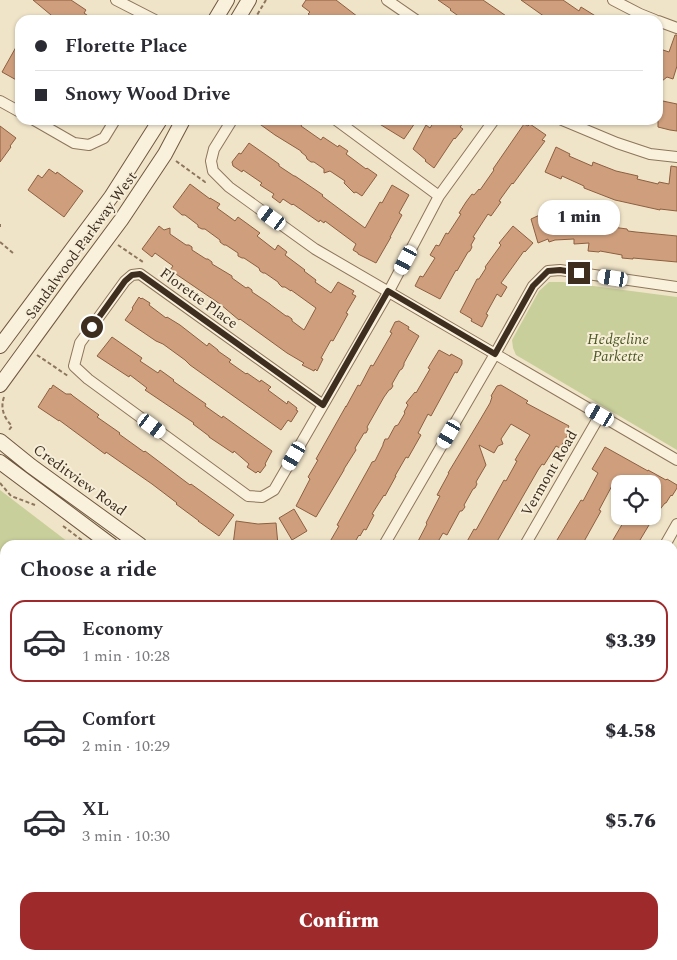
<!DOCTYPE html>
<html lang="en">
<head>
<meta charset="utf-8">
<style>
	:root { --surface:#fff; --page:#f2f2f3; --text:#2b2b33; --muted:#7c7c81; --line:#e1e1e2; --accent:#9e2a2b }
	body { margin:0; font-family:Spectral,serif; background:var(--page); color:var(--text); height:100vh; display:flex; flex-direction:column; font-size:19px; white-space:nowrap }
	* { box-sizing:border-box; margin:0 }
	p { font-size:16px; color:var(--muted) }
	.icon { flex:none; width:28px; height:28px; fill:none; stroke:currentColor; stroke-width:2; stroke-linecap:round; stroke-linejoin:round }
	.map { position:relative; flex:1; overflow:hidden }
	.details { position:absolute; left:0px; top:540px; width:678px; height:420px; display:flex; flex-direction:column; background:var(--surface); border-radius:15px 15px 0 0; box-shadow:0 1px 4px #0004 }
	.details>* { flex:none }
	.top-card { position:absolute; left:15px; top:15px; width:648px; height:110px; border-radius:15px; box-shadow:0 1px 4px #0004; display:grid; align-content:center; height:110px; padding:0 20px; background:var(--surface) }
	.fabs { position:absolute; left:611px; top:475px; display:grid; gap:10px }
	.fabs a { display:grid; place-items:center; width:50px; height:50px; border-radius:10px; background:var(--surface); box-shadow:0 1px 4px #0004; font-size:25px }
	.end { position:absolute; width:22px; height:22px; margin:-11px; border:6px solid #3d2e20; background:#fff; box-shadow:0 0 0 2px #fff }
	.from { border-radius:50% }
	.bubble { position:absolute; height:35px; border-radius:15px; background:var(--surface); box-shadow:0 1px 4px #0004; font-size:16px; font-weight:800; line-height:35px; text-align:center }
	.car { position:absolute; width:15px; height:30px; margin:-15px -8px; border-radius:6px; box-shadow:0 0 4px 1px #0007; background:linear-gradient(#fff 24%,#345 0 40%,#fff 0 76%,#345 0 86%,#fff 0) }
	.top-card b { display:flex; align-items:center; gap:18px; height:48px; font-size:19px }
	.top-card b+b { border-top:1px solid var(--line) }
	.top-card i { width:12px; height:12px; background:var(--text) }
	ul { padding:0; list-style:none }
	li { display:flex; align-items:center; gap:15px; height:82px; margin:0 10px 8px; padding:0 10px; border:2px solid transparent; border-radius:15px }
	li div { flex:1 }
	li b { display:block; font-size:19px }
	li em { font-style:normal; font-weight:800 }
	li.active { border-color:var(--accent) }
	li>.icon { width:45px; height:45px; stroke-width:1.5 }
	h2 { padding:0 20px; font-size:22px; line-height:60px }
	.primary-button { display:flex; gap:10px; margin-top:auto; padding:10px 20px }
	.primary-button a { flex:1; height:58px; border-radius:15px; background:var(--accent); color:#fff; font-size:20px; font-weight:800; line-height:58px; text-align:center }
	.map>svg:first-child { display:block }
</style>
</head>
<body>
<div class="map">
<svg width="677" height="960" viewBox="0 0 677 960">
	<rect width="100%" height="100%" fill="#f0e4c8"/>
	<path fill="#c9cf9b" d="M549,282H563L677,297V450L516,355L513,348L512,340L539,291Z
		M0,490L72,545H5V955H627L634,960H0Z"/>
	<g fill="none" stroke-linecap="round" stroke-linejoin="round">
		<path stroke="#6f938a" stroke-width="4" d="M0,882L5,885
			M97,955L103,960"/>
	</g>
	<path fill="#cf9f7d" stroke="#8d5f41" d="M33,0H71L86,10L84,13L94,20H57Z
		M306,0H336L362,20H316L308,14L310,12L302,6Z
		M438,0H483L512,20H464L450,10L451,9Z
		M521,0H563L579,11L581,7L602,20H544L545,17Z
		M675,35H677V66L673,79L667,77L662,81L661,75L658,74V56L660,49L669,52Z
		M20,40V82L2,72Z
		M658,100L677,104V131L670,130L658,127Z
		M254,120H305L301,126L321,140L323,137L338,147L339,145L348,151L346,154L366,169L367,168L377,175L362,196L356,192L354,193L344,183L345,181L330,171L324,173V169L314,162H311L307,159L306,156L301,152V151L275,135Z
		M373,120H417L404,139Z
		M435,120H466L460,127L463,129L455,139L454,138L434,168L425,161L426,160L413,149L426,125L430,128Z
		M524,124L528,126L530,124L546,135L542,140L545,141L524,169L513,184L512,183L499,201L501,202L491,216L488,214L473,237L475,238L471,245L472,247L470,251L468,252L457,271L456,270L440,299L415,286L420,276L423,277L435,258L430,255L436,245L439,246L446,233L448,234L461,214L459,213L466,202L472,194L474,195L479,189L480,190L494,170L493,169Z
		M0,126L16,138L10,146L11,147L0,162Z
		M249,143L279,164V166L294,176H295L323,195L322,196L365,228L380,202L382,203L392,185L409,195L399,213L402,215L390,237H391L376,263L358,254V253L353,250L356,244L325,221L324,223L320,220L319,222L293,204L292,205L283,199L280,203L272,197L274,194L260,185L262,183L243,170L242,172L233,166L232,162L239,153L241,154Z
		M556,147L570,154L569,156L592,166L593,162L616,171L638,176L637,179L658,184L659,182L669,184L671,166L677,167V211L660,209V210L615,200L584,188V186L562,176L561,179L545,172Z
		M49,169L56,174L57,172L83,191L64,217L28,190L38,175L42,178Z
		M190,184L210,199V198L220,204L217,208L235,221L238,217L260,233L257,236L275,250L278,245L287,252L285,255L305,270L304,271L316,280L315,282L331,293L338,282L354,291L352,294L356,296L346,313L348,314L333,341L331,340L321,358L323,359L317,371L315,369L314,371L302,365L304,363L287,353L240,319L239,320L220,304L170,270L173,266L155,253L152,257L142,249L159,226L164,230L170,228V234L186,245H189L192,247V250L206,259H208L212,262V264L232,276V278L246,288L248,287L252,290V292L270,304L271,305L286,316H288L292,319V321L304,330L316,308L291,290V291L285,287H282L279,284L278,282L265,273H263L260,271L259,268L244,258H242L238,256V253L226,245H224L220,242V240L205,229H202L198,227V225L185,215H182L173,207Z
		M544,213L547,215L552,213V216L570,215L572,213H577L579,215L585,214V224L597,225L599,223L603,224L605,226L627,229L628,231L636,232L677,236V262L633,258V259L622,258V255L600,251L599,252L588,251L589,243L574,244V239L555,240L549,242L548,239L538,243L531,219Z
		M513,226L533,243L525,252L524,251L501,283L507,287L501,297L497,294L486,314L488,315L482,327L471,321L472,319L460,312L477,279H479L486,268L485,267L501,245L499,243Z
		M139,297L141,299L142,298L150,303L149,305L166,318L167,317L180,325L207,346L209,343L218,350V351L231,360L229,362L246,374L247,373L260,382L261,380L271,387L268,390L287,404L288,401L297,408L296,410L298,411L291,422L288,420L281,430L190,365L185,360L163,344L156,341L125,320L133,309L132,308Z
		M399,321L409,327L408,329L419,336L404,363V365L402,369L400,370L392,384L393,386L391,389L389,390L384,397L367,427L368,429L366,433H364L355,448L356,450L344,469V470L316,517L296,506L310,479L308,477L318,460L316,459L346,406V407L358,385L360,386L371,365L373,366L392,333L390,332L395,322Z
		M112,337L142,358L140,361L158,373L160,370L174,380L173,381L206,404L205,406L222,418L223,416L272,451L265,464L266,465L260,473L258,471L256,473L247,467L249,464L234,451L233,453L209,437V436L193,424L194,423L145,390L147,388L130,375L129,377L97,356Z
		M439,350L450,356L451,354L462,360V364L457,373L455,372L431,416L428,414L418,433L421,435L408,458L406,457L395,476H396L385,496L384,495L372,514L374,515L366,530L364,529L360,536L359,535L353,545H328L339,526L337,525L370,466L372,462L375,461L383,445V444L385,439H388L395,426L398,425L405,413L404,412L408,405L406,403L415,392L416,393L430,369L428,368Z
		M53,385L66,394H71L73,396L99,415L97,417L120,433L119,434L144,452L145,451L190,485L191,484L234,515L219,536L198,521H199L176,504L177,503L152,484L106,452L105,454L59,420V421L38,407L50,388L51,389Z
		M501,385L528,401L526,403L569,426L567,430L570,431L560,448L556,446L544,465L542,464L538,470L495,545H465L474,529L476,530L504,480L506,481L517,461L515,460L530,435L511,424L501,439L503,444L498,446L494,453L479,445L486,465L476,482L477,484L475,488L473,489L464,505L465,507L462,511H460L447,535L443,533L436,545H416L427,524L426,523L440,496L437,495L449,473H448L480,420L490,403L492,397L491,396L497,386Z
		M605,447L648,471V470L666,480L667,479L677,485V488L672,496L671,495L666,503H665L661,508L652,522V520L637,545H610L627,516H652V484H617L614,482L599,510L601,511L582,545H554L581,500L583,501L598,473L592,469Z
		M294,509L307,531L292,540L279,518Z
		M236,521L258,524L276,523L278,545H233Z"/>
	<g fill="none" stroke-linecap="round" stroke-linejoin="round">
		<defs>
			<path id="minor" d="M116,0L155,20
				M387,0L416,20
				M613,0L640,14L655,20
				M658,21L677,28
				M0,101L20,112
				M34,120L74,143L89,145L104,138L115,120
				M232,120L214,149L211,161L213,171L229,187L315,249L677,460
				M336,120L439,196
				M562,120L617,143L650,154L677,157
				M323,405L140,274L132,275L125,281L80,343L74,366L88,379L248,496L262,497L274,490L389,291L439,196L494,120
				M384,545L495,354L533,286L548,271L560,270L677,287
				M525,545L600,415
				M665,545L677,524
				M672,788L677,780"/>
			<path id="secondary" d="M215,20L227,0
				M237,20L249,0
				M0,346L111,197L160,120
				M0,385L72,286L121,220L165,154L183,120
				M0,441L31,466L140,545
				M0,462L111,545
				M672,935L677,938
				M661,955L668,960"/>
		</defs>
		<use href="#minor" stroke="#8d765c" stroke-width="12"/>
		<use href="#secondary" stroke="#6f573f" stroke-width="16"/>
		<path stroke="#8d765c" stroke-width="2" stroke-dasharray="4 2.5" stroke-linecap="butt" d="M254,20L266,0
			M176,161L205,182L207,181
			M0,224V227
			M0,242L13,253
			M118,245L143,262V264
			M37,355L68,376
			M4,397C0,408 4,418 12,426L9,430
			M0,483L11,496L35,505
			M63,526L87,544
			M0,901L5,905
			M74,955L81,960
			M637,955L643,960
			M127,960L131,955"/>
		<use href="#minor" stroke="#faf1dc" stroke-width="10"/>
		<use href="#secondary" stroke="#faf1dc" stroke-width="14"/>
	</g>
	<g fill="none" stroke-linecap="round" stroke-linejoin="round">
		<path stroke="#3d2e20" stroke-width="6" d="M92,327L125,281L132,275L140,274L323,405L388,291L495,354L533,286L548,271L560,270L579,273"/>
	</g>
	<g text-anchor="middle" stroke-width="4" stroke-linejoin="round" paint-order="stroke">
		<g font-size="15" fill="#3d2e20" stroke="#f7eed8">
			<text transform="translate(81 245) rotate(-54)" y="5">Sandalwood Parkway West</text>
			<text transform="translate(199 298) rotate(36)" y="5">Florette Place</text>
			<text transform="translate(549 473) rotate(-60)" y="5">Vermont Road</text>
			<text transform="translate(80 480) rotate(36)" y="5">Creditview Road</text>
		</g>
		<g font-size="15" font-style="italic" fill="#4d5a26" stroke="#f7eed8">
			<text x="618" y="344">Hedgeline<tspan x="618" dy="17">Parkette</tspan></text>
		</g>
	</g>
</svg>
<div class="fabs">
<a><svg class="icon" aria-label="locate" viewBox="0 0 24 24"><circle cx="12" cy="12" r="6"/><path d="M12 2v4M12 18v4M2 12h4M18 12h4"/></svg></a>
</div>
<i class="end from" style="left:92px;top:327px"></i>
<i class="end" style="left:579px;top:273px"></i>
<div class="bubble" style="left:538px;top:200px;width:82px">1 min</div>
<i class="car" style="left:272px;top:218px;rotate:306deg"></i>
<i class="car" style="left:406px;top:260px;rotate:208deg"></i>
<i class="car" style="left:613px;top:278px;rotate:279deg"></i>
<i class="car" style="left:600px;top:415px;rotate:300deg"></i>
<i class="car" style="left:152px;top:426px;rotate:126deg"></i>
<i class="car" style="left:449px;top:434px;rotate:210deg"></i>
<i class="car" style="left:294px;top:456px;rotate:210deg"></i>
<div class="top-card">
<b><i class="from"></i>Florette Place</b>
<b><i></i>Snowy Wood Drive</b>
</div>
<section class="details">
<h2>Choose a ride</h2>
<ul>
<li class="active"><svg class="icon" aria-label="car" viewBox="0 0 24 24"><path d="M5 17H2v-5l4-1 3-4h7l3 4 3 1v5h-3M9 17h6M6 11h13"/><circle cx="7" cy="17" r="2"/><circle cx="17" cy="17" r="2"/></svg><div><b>Economy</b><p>1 min · 10:28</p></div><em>$3.39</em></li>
<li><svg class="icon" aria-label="car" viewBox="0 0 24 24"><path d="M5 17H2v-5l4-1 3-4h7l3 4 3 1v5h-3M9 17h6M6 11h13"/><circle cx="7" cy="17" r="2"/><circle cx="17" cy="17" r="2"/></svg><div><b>Comfort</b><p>2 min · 10:29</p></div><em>$4.58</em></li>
<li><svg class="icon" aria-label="car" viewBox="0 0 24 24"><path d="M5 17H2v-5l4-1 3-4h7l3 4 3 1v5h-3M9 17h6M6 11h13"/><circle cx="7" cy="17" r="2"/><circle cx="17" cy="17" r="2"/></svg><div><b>XL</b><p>3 min · 10:30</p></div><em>$5.76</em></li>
</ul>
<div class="primary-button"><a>Confirm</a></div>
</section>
</div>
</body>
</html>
